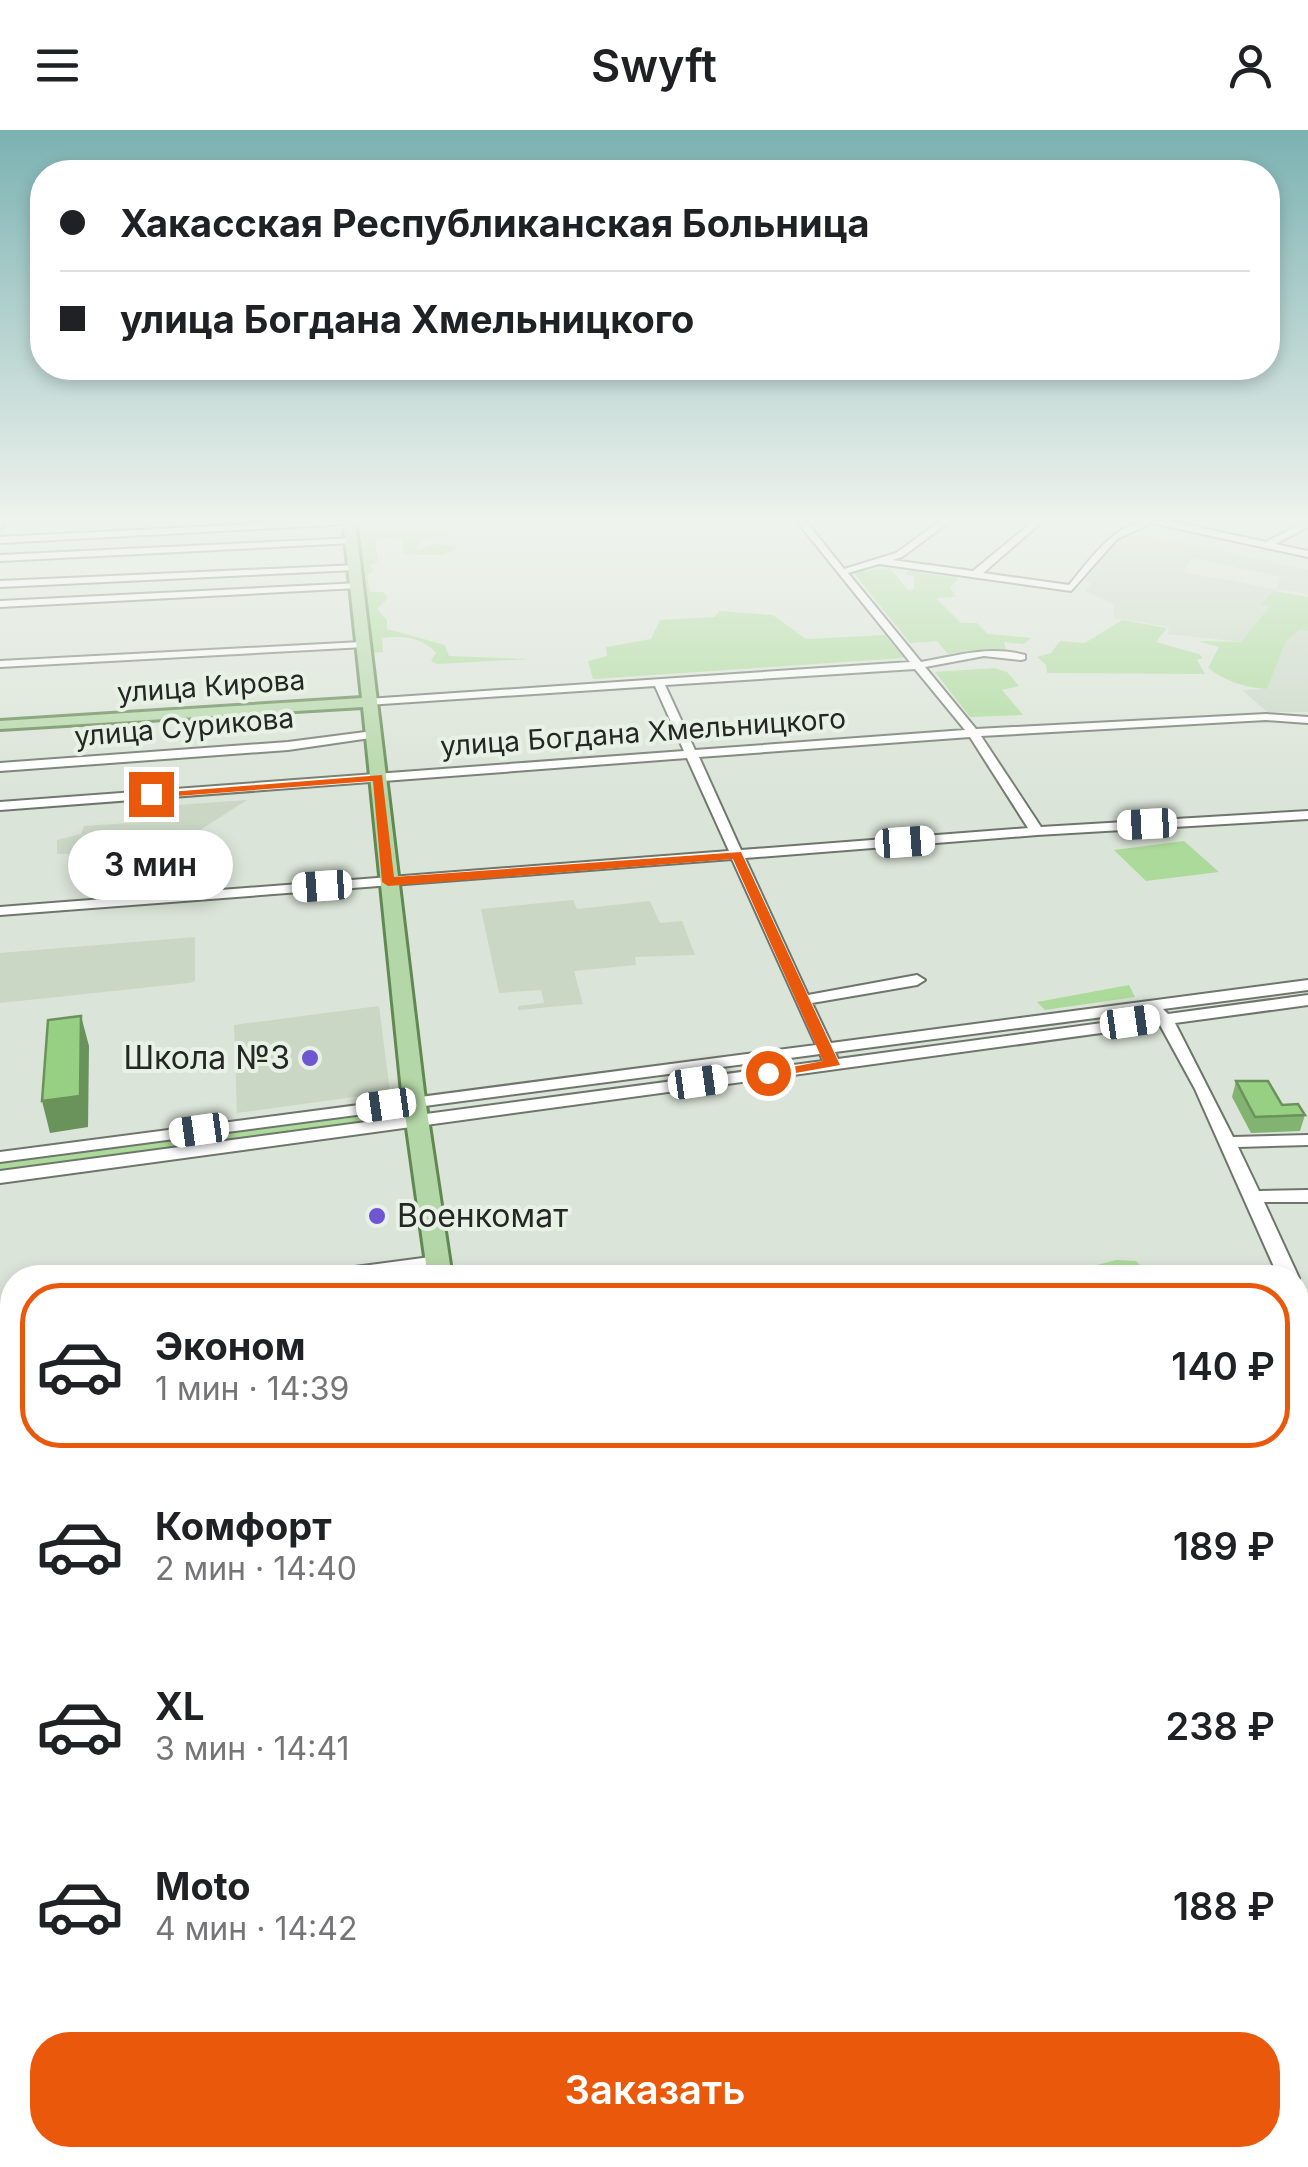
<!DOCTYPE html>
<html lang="ru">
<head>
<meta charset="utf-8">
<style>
	:root { --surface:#fff; --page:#f6f6f6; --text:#202124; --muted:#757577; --line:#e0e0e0; --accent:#ea580c }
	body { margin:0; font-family:Inter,sans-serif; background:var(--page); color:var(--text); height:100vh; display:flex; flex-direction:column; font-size:38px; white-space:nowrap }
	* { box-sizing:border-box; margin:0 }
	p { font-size:32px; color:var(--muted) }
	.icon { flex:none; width:55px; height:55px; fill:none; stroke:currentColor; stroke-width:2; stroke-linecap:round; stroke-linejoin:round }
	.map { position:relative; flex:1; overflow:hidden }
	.panel { position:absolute; left:0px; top:1135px; width:1310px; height:902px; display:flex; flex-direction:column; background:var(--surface); border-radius:40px 40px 0 0; box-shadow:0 5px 15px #0003 }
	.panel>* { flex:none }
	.top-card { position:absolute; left:30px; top:30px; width:1250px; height:220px; border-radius:40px; box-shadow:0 5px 15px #0003; display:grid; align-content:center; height:220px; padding:0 30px; background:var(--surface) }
	.end { position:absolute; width:45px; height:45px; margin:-22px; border:12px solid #ea580c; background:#fff; box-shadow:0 0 0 5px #fff }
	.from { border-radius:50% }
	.bubble { position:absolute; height:70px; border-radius:35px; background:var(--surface); box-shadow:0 5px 15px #0003; font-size:32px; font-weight:600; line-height:70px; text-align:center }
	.car { position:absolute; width:30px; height:60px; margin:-30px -15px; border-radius:12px; box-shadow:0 0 8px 2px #0007; background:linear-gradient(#fff 24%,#345 0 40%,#fff 0 76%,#345 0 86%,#fff 0) }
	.top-card b { display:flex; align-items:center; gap:35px; height:95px; font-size:38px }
	.top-card b+b { border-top:2px solid var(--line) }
	.top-card i { width:25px; height:25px; background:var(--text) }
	ul { padding:18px 0 0; list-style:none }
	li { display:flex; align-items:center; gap:30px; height:165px; margin:0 20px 15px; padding:0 10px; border:5px solid transparent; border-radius:40px }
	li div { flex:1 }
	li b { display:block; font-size:38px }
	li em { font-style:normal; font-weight:600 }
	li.current { border-color:var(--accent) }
	li>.icon { width:90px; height:90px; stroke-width:1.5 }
	.action { display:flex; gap:20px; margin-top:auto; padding:20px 30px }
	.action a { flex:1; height:115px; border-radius:40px; background:var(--accent); color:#fff; font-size:40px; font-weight:600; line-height:115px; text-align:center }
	header { display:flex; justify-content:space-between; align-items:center; height:130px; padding:0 30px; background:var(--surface); font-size:45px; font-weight:600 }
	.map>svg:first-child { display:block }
</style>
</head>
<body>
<header><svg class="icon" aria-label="menu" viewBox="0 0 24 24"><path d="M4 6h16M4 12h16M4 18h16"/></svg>Swyft<svg class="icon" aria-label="person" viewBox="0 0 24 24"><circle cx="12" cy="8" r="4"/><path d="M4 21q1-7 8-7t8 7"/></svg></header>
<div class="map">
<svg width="1308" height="2037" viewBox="0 0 1308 2037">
	<rect width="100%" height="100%" fill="#dbe4d8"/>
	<path fill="#cad7c5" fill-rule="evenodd" d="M1130,401L1308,440V464L1276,459L1262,474L1271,476L1266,484L1241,512L1168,504L1169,497L1114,488V475L1086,461L1091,453L1085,451L1116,411ZM1194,428L1281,447L1276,459L1182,442Z
		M1299,500L1308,501V582H1267L1242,560L1267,559L1286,511Z
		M247,670L183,711L154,715L153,729L169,734L168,756L87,762L96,723L57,724V710L81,704L84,696L175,690L177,675Z
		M573,770L577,779L650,771L660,793L682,791L695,825L635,827L636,835L574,841L583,874L518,880V876L544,873L541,860L499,863L481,779Z
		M195,807V851L189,853L0,873V823Z
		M379,876L390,962L237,983L234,895Z"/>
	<path fill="#abda9a" d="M385,389H426L451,404L420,410L416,421L434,414L459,416C445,430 423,424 404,424L402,407L375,409L378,431L370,436L373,440L367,446L370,462H383L388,468L377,479L387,490V499L445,515L449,526L530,529L437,534L431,531L436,523C420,506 404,506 382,508L383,522L371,523L358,393L379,394Z
		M890,438L908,460L914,459V446L905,444L909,441L959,448L950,457L956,467L936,468L961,493H977L988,504L1031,508L1024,514L1004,512L1006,520L948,524L937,511L910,513L853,442Z
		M1274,461L1308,467V501L1299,500L1286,511L1267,559C1246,558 1225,551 1208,538L1219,517L1198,511L1241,512L1270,476L1261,474Z
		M720,481L773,485L806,509L885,505L904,528L593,549L588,531L607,526L606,517L651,509L660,490L714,487Z
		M1122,490L1167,498L1156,512L1199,524L1203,528L1197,530L1205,544L1047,543L1046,535L1037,527L1051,523L1060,511L1085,513Z
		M995,538L1007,542L1019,556L1002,560L1023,585L970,587L935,542Z
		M1184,711L1219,742L1146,751L1114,720Z
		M1129,855L1135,867L1045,880L1037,872Z
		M378,980L382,989L0,1041V1032Z
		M1116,1130L1136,1131L1152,1147H1052Z
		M12,1194V1333L0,1332L3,1195Z
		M12,1658V1865L0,1864V1758Z"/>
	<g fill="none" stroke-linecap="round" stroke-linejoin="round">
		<defs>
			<path id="minor" d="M0,389H8L0,399Z
				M352,389L349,394L0,413V407Z
				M795,389H804L844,439L896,423L943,389H953L902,427L892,430L973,441L1036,389H1045L983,443L1069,455C1093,426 1117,389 1159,389L1266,412L1308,390V397L1275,414L1308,421V427L1152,393L1117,409L1071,461L879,434L848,443L921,532C956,526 989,515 1025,525V529L1021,530L984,526L925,537L976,599L1266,584L1308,587V593L1266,590L981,606L1041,697L1308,681V689L1037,705L745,728L808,865L917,845L925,850L917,855L812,873L831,913L1308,850V860L1163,879L1168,884L1308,865V875L1175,893L1233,1007L1308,1005V1015L1238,1017L1259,1061L1308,1060V1072H1264L1299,1148L1298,1150V1148H1279L1195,959L1160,895L0,1053V1041L823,931L820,924L0,1032V1022L816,915L732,729L0,785V777L729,721L687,628L0,680V672L684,621L655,556L367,575L361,572L367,569L910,532ZM915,539L965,600L695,620L665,555ZM970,607L1028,698L741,720L699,627ZM1149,881L1153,886L838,929L835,922Z
				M355,408L352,413L0,431V425Z
				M358,435V439L355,440L0,457V451Z
				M360,453L362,455L357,458L0,477V471Z
				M361,512L365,513V517L0,537V531Z
				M373,601L377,603V607L288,620L0,641V633L288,612Z
				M438,1126L448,1132L445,1136L369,1148H308L317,1142Z
				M1298,1159L1305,1161L1308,1167V1197L1301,1195L1298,1189Z
				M12,1185V1199L0,1201V1187Z
				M1298,1323H1308V1339H1298Z
				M12,1430V1448L0,1450V1432Z"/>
			<path id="major" d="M343,389H355L424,962L452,1148H428L402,962L363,577L0,599V591L362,568Z
				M531,2025H571L573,2037H533Z"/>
		</defs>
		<use href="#minor" stroke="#6e766b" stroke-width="4"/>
		<use href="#major" stroke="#618852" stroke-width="6"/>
		<use href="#minor" fill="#fff" fill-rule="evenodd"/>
		<use href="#major" fill="#b4d7a7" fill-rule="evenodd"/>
	</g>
	<path fill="#82b370" d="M1236,951L1305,985L1300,1001L1251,1003L1232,967Z
		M825,2025H1084L1088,2037H827Z"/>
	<path fill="#6a925b" d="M81,886L89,916L88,997L50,1003L42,971Z"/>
	<path fill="#97d082" stroke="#6a925b" stroke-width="2.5" d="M81,886L80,966L42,971L48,890Z
		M1236,951H1268L1282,975L1298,974L1305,985L1255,987Z
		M836,2025H1084L1088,2037H839Z"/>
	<linearGradient id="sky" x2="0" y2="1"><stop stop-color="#7bb2b2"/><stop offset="0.58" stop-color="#eff3ed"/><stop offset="1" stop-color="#eff3ed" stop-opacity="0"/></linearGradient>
	<rect width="1308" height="674" fill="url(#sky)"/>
	<path fill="#ea580c" d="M382,645L394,747L741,722L840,935L768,948L761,943L823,931L733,729L388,756L382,752L373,651L151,668L145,664Z"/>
	<g fill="#6e57d1" stroke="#e8f1e5" stroke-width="4">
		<circle cx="310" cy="928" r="10"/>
		<circle cx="377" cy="1086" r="10"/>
	</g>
	<g text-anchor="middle" stroke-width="8" stroke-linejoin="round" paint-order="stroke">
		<g font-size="28" fill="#242723" stroke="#e8f1e5">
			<text transform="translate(211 556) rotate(-4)" y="10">улица Кирова</text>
			<text transform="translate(184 597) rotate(-5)" y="10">улица Сурикова</text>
			<text transform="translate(643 602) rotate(-4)" y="10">улица Богдана Хмельницкого</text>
		</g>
		<g font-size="32" fill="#242723" stroke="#e8f1e5" text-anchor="end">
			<text x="290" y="939">Школа №3</text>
			<text x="397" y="1097" text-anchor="start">Военкомат</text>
		</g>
	</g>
</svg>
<i class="end from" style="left:768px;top:943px"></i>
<i class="end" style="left:151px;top:664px"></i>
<div class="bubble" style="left:68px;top:700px;width:165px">3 мин</div>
<i class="car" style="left:1147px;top:694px;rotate:267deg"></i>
<i class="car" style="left:905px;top:712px;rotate:86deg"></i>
<i class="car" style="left:322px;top:756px;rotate:266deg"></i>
<i class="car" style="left:1130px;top:892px;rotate:82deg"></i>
<i class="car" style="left:698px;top:952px;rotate:82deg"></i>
<i class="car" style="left:386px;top:975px;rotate:262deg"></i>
<i class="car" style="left:199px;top:1000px;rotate:262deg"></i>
<div class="top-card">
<b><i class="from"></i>Хакасская Республиканская Больница</b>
<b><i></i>улица Богдана Хмельницкого</b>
</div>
<section class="panel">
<ul>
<li class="current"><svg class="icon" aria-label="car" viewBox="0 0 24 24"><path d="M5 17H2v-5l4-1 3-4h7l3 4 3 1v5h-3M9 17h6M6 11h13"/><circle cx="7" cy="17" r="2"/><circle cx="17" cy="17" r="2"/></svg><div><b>Эконом</b><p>1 мин · 14:39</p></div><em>140 ₽</em></li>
<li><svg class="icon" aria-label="car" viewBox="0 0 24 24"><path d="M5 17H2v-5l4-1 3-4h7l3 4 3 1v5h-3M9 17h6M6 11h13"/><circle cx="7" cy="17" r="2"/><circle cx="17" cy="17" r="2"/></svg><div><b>Комфорт</b><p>2 мин · 14:40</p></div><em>189 ₽</em></li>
<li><svg class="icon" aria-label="car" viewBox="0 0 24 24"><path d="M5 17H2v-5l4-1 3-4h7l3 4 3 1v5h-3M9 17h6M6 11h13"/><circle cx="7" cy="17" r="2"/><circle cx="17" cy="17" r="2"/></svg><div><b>XL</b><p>3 мин · 14:41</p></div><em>238 ₽</em></li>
<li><svg class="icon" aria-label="car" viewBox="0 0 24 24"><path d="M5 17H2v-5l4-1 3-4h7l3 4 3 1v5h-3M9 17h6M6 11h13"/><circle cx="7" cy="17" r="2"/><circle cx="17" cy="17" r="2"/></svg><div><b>Moto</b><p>4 мин · 14:42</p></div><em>188 ₽</em></li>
</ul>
<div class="action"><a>Заказать</a></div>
</section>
</div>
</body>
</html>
